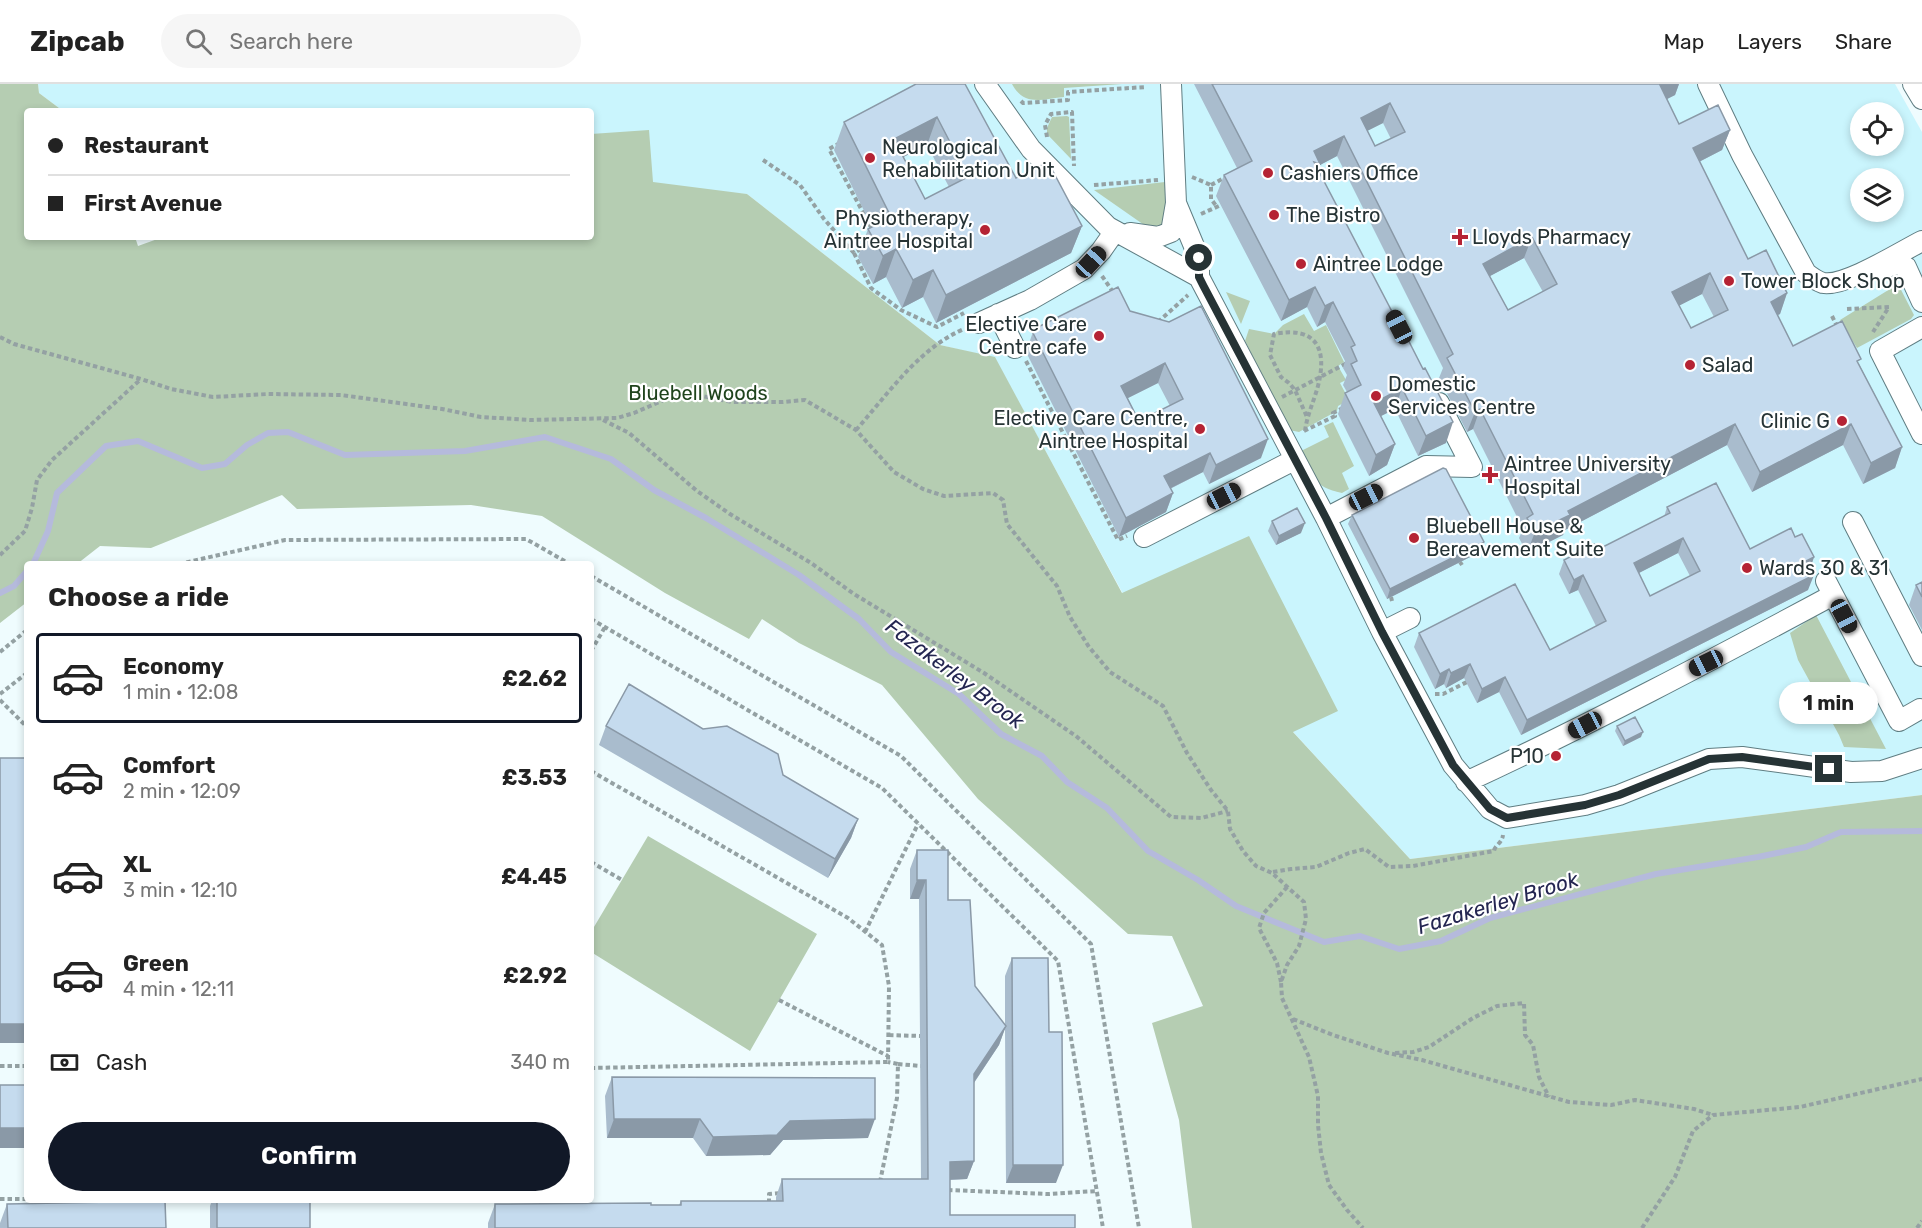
<!DOCTYPE html>
<html lang="en">
<head>
<meta charset="utf-8">
<style>
	:root { --surface:#fff; --page:#f6f6f6; --text:#222; --muted:#767676; --line:#e0e0e0; --accent:#111827 }
	body { margin:0; font-family:Rubik,sans-serif; background:var(--page); color:var(--text); height:100vh; display:flex; flex-direction:column; font-size:22px; white-space:nowrap }
	* { box-sizing:border-box; margin:0 }
	p { font-size:20px; color:var(--muted) }
	.icon { flex:none; width:33px; height:33px; fill:none; stroke:currentColor; stroke-width:2; stroke-linecap:round; stroke-linejoin:round }
	.map { position:relative; flex:1; overflow:hidden }
	.details { position:absolute; left:24px; top:477px; width:570px; height:642px; display:flex; flex-direction:column; background:var(--surface); border-radius:6px; box-shadow:0 3px 9px #0003 }
	.details>* { flex:none }
	.guide { position:absolute; left:24px; top:24px; width:570px; height:132px; border-radius:6px; box-shadow:0 3px 9px #0003; display:grid; align-content:center; height:132px; padding:0 24px; background:var(--surface) }
	.fabs { position:absolute; left:1850px; top:18px; display:grid; gap:12px }
	.fabs a { display:grid; place-items:center; width:54px; height:54px; border-radius:50%; background:var(--surface); box-shadow:0 3px 9px #0003; font-size:30px }
	.end { position:absolute; width:27px; height:27px; margin:-14px; border:8px solid #263335; background:#fff; box-shadow:0 0 0 3px #fff }
	.from { border-radius:50% }
	.bubble { position:absolute; height:42px; border-radius:21px; background:var(--surface); box-shadow:0 3px 9px #0003; font-size:20px; font-weight:700; line-height:42px; text-align:center }
	.car { position:absolute; width:18px; height:36px; margin:-18px -9px; border-radius:8px; box-shadow:0 0 4px 2px #0007; background:linear-gradient(#222 24%,#8ab4d8 0 40%,#222 0 76%,#8ab4d8 0 86%,#222 0) }
	.guide b { display:flex; align-items:center; gap:21px; height:57px; font-size:22px }
	.guide b+b { border-top:2px solid var(--line) }
	.guide i { width:15px; height:15px; background:var(--text) }
	ul { padding:0; list-style:none }
	li { display:flex; align-items:center; gap:18px; height:90px; margin:0 12px 9px; padding:0 12px; border:3px solid transparent; border-radius:6px }
	li div { flex:1 }
	li b { display:block; font-size:22px }
	li em { font-style:normal; font-weight:700 }
	li.active { border-color:var(--accent) }
	li>.icon { width:54px; height:54px; stroke-width:1.5 }
	h2 { padding:0 24px; font-size:27px; line-height:72px }
	.pay { display:flex; align-items:center; gap:15px; height:66px; padding:0 24px; font-size:22px }
	.pay p { margin-inline-start:auto }
	.action { display:flex; gap:12px; margin-top:auto; padding:12px 24px }
	.action a { flex:1; height:69px; border-radius:36px; background:var(--accent); color:#fff; font-size:24px; font-weight:700; line-height:69px; text-align:center }
	header { display:flex; align-items:center; gap:36px; box-sizing:border-box; height:84px; padding:0 30px; background:var(--surface); border-bottom:2px solid var(--line) }
	header strong { font-size:28px }
	nav { display:flex; gap:33px; margin-inline-start:auto; font-size:21px }
	.search { width:420px; height:54px; background:var(--page); display:flex; align-items:center; gap:15px; box-sizing:border-box; padding:0 21px; border-radius:33px; color:var(--muted); font-size:22px }
	.map>svg:first-child { display:block }
</style>
</head>
<body>
<header>
<strong>Zipcab</strong>
<div class="search"><svg class="icon" aria-label="search" viewBox="0 0 24 24"><circle cx="10" cy="10" r="6"/><path d="M15 15l6 6"/></svg>Search here</div>
<nav><a>Map</a><a>Layers</a><a>Share</a></nav>
</header>
<div class="map">
<svg width="1922" height="1144" viewBox="0 0 1922 1144">
	<rect width="100%" height="100%" fill="#effcfe"/>
	<path fill="#caf5fd" fill-rule="evenodd" d="M38,0H1895L1922,48V711L1410,775L1204,551L1141,543L995,274L940,261L747,110L591,102V27H63L39,9ZM1860,28H1893V62H1860ZM1860,94H1893V128H1860Z"/>
	<path fill="#b5cdb2" d="M0,0H38L39,9L63,27H27V153H135L138,162L163,153H591V50L649,46L653,98L747,110L940,261L995,273L1122,509L1249,452L1338,627L1293,648L1410,775L1922,711V1144H1192L1179,1036L1152,939L1203,922L1172,852L1128,850L978,715L882,601L799,559L762,535L749,555L665,509L542,432L471,421L297,425L282,411L151,464L100,462L77,480H27V518L0,539Z
		M1012,0H1122L1064,4V13C1043,15 1024,23 1012,0Z
		M1067,32L1069,33L1071,75L1047,50V44L1052,33Z
		M1165,98L1167,126L1163,141L1160,143H1147L1094,106Z
		M1898,200L1914,231L1911,235L1857,264L1840,236Z
		M1226,208L1250,217L1241,240Z
		M1304,230L1314,247L1326,241L1344,278L1338,282L1346,296L1340,299L1349,316L1338,322L1337,327L1299,348L1289,346L1245,257L1249,245L1274,250L1283,241Z
		M1333,338L1354,382L1342,389L1349,405L1342,409C1313,403 1313,392 1301,367L1329,353L1324,342Z
		M1816,531L1886,665L1844,663L1839,651L1798,576L1790,549Z
		M648,752L817,850L750,967L591,868V848Z"/>
	<g fill="none" stroke-linecap="round" stroke-linejoin="round">
		<path stroke="#b5badc" stroke-width="6" d="M33,480L48,447L57,409L106,362L138,357L202,384L225,380L247,361L268,349L288,348L345,371L465,367L545,353L611,375L654,406L706,434L799,491L859,535L891,568L959,610L1001,650L1042,672L1067,698L1107,724L1148,767L1198,796L1236,822L1324,858L1360,852L1399,865L1441,857L1490,834L1656,790L1758,773L1806,763L1841,748L1922,747
			M0,509L14,502L27,487"/>
		<defs>
			<path id="minor" d="M985,0L1031,65L1108,143L1199,193
				M1171,0L1176,119L1199,174V193L1326,434L1382,548L1453,681L1490,725L1507,734L1585,721L1619,711L1709,675L1742,673L1851,688L1882,687L1922,674
				M1708,0L1742,71L1806,189C1811,193 1817,197 1823,199C1845,203 1900,168 1922,157
				M1913,0L1922,15
				M1130,149L1158,153L1171,148L1176,119
				M1879,185L1897,180L1906,183L1922,218
				M998,230L1015,264
				M979,239L1030,216L1084,185L1101,167L1115,147
				M1922,243L1880,267L1922,350
				M1326,434L1426,382L1472,383L1439,319
				M1853,438L1922,572
				M1144,453L1294,376
				M1826,497L1899,637L1920,625
				M1382,548L1410,534
				M1466,698C1591,640 1712,576 1833,511"/>
		</defs>
		<use href="#minor" stroke="#5f7d82" stroke-width="22"/>
		<path stroke="#94a1a3" stroke-width="4" stroke-dasharray="4.5 3" stroke-linecap="butt" d="M1021,17L1023,19L1068,16V8L1146,3
			M1047,53L1045,41L1051,30L1072,28L1074,82
			M840,59L829,65L873,147
			M763,76L800,101L824,135L854,169L864,163
			M1192,93L1211,101V115L1217,123
			M1094,101L1158,96
			M1211,101L1226,93
			M1201,130L1221,121
			M854,169L871,204L901,226L937,243L964,229
			M1102,192L1113,208
			M1847,225L1889,223L1873,248
			M1832,232L1837,242
			M1158,238L1188,211
			M0,253L14,260L141,295L171,305L213,313L268,310L341,311L442,325L481,333L531,336L617,334L634,329L671,313L687,309L732,318H783L805,316L856,346L894,388L923,405L944,412L993,409L1003,416L1007,440L1057,502L1070,533L1089,563L1110,588L1163,622L1187,669L1211,706L1228,727L1230,745L1243,767L1256,782L1272,789L1304,818L1306,835L1299,862L1287,881L1281,898L1282,914L1309,973L1318,1012V1041L1321,1069L1329,1101L1347,1126L1363,1144
			M1026,277L1118,456L1127,452
			M1282,313L1347,279
			M603,336L629,349L697,407L730,430L811,479L854,510L984,589L1076,652L1171,733L1201,734L1228,727
			M856,346C888,310 919,264 964,245
			M1304,347L1335,332L1333,329L1343,324
			M1305,347C1307,331 1314,317 1318,302C1328,263 1315,242 1274,250L1270,271L1281,293L1289,299L1295,306L1307,333
			M0,471L25,447L32,424L37,396L52,376L141,295
			M1460,478L1462,481
			M179,480L285,456L526,455L570,480
			M591,492L901,672L1091,860L1139,1144
			M1391,513L1392,517
			M591,535L882,704L1058,877L1103,1144
			M591,567L605,543
			M0,568L27,546
			M0,610L27,589
			M1435,610H1443L1469,597
			M0,616L27,643
			M591,687L848,834L882,861L889,902L888,978L591,984
			M591,778L622,796
			M1273,788L1291,785L1316,783L1349,769L1365,765L1389,783L1413,782L1494,767C1495,761 1502,759 1503,751
			M865,848L918,740
			M1281,898L1277,879L1259,844L1264,829L1288,802
			M779,916L888,972
			M1293,935L1333,951L1388,969L1422,976L1569,1018L1611,1021L1635,1016L1694,1025L1713,1031
			M889,951L920,952
			M1395,969L1413,968L1429,963L1473,934L1497,922L1524,919L1525,951L1533,961L1539,993L1549,1013
			M898,980L921,982
			M0,982H27
			M880,1098L897,1014L898,980L888,978
			M948,1106L1048,1110L1097,1107
			M0,1115H27
			M769,1119V1110L781,1109
			M1642,1144L1675,1093L1693,1047L1713,1031L1800,1023L1922,995
			M1917,1144L1922,1137"/>
		<use href="#minor" stroke="#fff" stroke-width="20"/>
	</g>
	<path fill="#a9bccd" fill-rule="evenodd" d="M916,0L1016,94L1082,142L1071,169L936,239L923,213L902,224L886,193L873,200L858,173L868,145L872,143L834,66L844,38ZM927,61L949,103L925,115L903,73Z
		M1194,0H1679L1675,11L1667,15L1679,40L1730,46L1722,66L1699,78L1748,175L1787,209L1780,230L1777,231L1793,262L1859,280L1902,363L1895,384L1863,400L1843,361L1752,408L1727,361L1565,446L1563,451L1527,469L1519,454L1523,445L1473,345L1467,348L1439,294L1443,284L1337,72L1320,81L1318,86L1446,359L1418,372L1395,325L1381,332L1395,360L1387,381L1369,392L1338,330L1345,309L1347,308L1343,301L1347,291L1343,284L1345,277L1325,238L1317,243L1307,223L1281,237L1216,112L1224,91L1237,84ZM1383,39L1391,55L1375,62L1367,47ZM1524,174L1543,208L1508,226L1490,192ZM1702,210L1714,233L1691,244L1679,221Z
		M1130,227L1261,374L1209,400L1203,388L1170,405L1173,409L1166,428L1119,453L1026,268L1034,245ZM1158,299L1170,322L1139,337L1128,314Z
		M1667,423L1750,465L1795,453L1814,473L1810,484L1808,506L1521,651L1499,608L1477,619L1464,594L1446,604L1444,600L1435,605L1414,563L1419,549L1550,566L1596,542L1578,506L1569,510L1559,490L1564,476L1597,466L1664,433ZM1678,469L1690,492L1650,512L1639,489Z
		M1352,431L1480,468L1387,515L1348,440Z
		M1272,437L1301,449L1276,461L1268,447Z
		M1922,498V546L1909,521L1916,501Z
		M606,642L703,645L858,735L851,754L828,794L599,661Z
		M1617,642L1641,653L1623,662L1615,647Z
		M917,766L948,816L975,902L1005,941V892L1012,874L1049,948L1056,1099H1006L1005,944L999,961L974,999V1077L967,1095L950,1096V1131L1075,1144H488V1139L495,1120L679,1121L681,1117H776V1113L782,1095H921L919,815H910V785Z
		M612,993L868,1054L783,1056L770,1071L706,1072L693,1054H607L605,1012Z
		M212,1116H310V1144H210V1122Z
		M7,1120L166,1144H0V1139Z"/>
	<path fill="#8a99a7" d="M1662,0H1679L1675,11L1653,22L1660,1Z
		M1390,19L1383,39L1353,54L1361,34Z
		M937,33L927,61L884,83L894,55Z
		M1730,46L1722,66L1685,85L1693,64Z
		M1344,52L1337,72L1320,81V80L1314,67Z
		M1082,142L1071,169L936,239L946,211Z
		M1532,153L1524,174L1475,200L1483,180Z
		M896,165L886,193L873,200L883,172Z
		M933,186L923,213L902,224L913,196Z
		M1710,189L1702,210L1665,229L1672,208Z
		M1315,203L1307,223L1281,237L1289,216Z
		M1787,209L1780,230L1763,238L1771,218Z
		M1333,218L1325,238L1317,243L1325,222Z
		M1165,279L1158,299L1114,321L1121,302Z
		M1402,304L1395,325L1367,339L1374,319Z
		M1480,325L1473,345L1467,348L1475,328Z
		M1453,338L1446,359L1418,372L1426,352Z
		M1735,340L1727,361L1565,446L1563,451L1527,469L1535,448L1568,427Z
		M1851,340L1843,361L1752,408L1760,388Z
		M1268,355L1261,374L1209,400L1216,381Z
		M1395,360L1387,381L1369,392L1376,371Z
		M1902,363L1895,384L1863,400L1871,379Z
		M1210,369L1203,388L1157,411L1164,392Z
		M1173,409L1166,428L1119,453L1126,434Z
		M1305,439L1301,449L1276,461L1279,452Z
		M1683,454L1678,469L1629,494L1634,479Z
		M1484,458L1480,468L1387,515L1390,505Z
		M1814,473L1809,488L1806,477Z
		M1583,491L1578,506L1569,510L1574,496Z
		M1814,491L1808,506L1521,651L1527,636Z
		M1470,580L1464,594L1446,604L1451,589Z
		M1449,585L1444,600L1435,605L1440,590Z
		M1505,593L1499,608L1477,619L1482,605Z
		M1643,648L1641,653L1623,662L1625,657Z
		M858,735L851,754L828,794L835,775Z
		M917,796H926L919,815H910Z
		M0,940H27V959H0Z
		M1006,942L999,961L967,1009L974,990Z
		M614,1035H700L693,1054H607Z
		M875,1035L868,1054L783,1056L770,1071L706,1072L713,1053L790,1037Z
		M0,1044H27V1064H0Z
		M974,1077L967,1095L943,1096L950,1078Z
		M1013,1081H1063L1056,1099H1006Z"/>
	<path fill="#c5dbee" stroke="#8a99a7" stroke-width="1.5" fill-rule="evenodd" d="M916,0H965L1016,94L1048,78L1082,142L946,211L933,186L913,196L896,165L883,172L868,145L891,133L844,38ZM937,33L968,93L925,115L894,55Z
		M1212,0H1662L1660,1L1679,40L1718,21L1730,46L1693,64L1748,175L1766,166L1787,209L1771,218L1793,262L1842,237L1861,275L1857,277L1902,363L1871,379L1851,340L1760,388L1735,340L1568,427L1570,431L1535,448L1527,434L1533,430L1480,325L1475,328L1447,274L1453,270L1344,52L1314,67L1320,80L1314,78L1398,239L1399,238L1423,285L1425,284L1453,338L1426,352L1402,304L1374,319L1395,360L1376,371L1345,309L1361,301L1351,280L1357,277L1351,263L1355,261L1333,218L1325,222L1315,203L1289,216L1224,91L1252,77ZM1390,19L1405,48L1375,62L1361,34ZM1532,153L1557,200L1508,226L1483,180ZM1710,189L1728,226L1691,244L1672,208Z
		M1118,203L1130,227L1169,238L1201,222L1268,355L1216,381L1210,369L1164,392L1173,409L1126,434L1033,249L1034,245ZM1165,279L1183,315L1139,337L1121,302Z
		M1443,384L1446,385L1484,458L1390,505L1352,431Z
		M1716,399L1750,465L1791,444L1795,453L1802,450L1814,473L1806,477L1814,491L1527,636L1505,593L1482,605L1470,580L1451,589L1449,585L1440,590L1419,549L1515,500L1550,566L1606,537L1583,491L1574,496L1564,476L1594,460L1597,466L1670,429L1667,423ZM1683,454L1700,487L1650,512L1634,479Z
		M1297,424L1305,439L1279,452L1272,437Z
		M1922,498V513L1916,501Z
		M629,600L703,645L727,642L778,670L783,691L858,735L835,775L606,642Z
		M1635,633L1643,648L1625,657L1617,642Z
		M0,674H27V940H0Z
		M917,766H948V816H970L975,902L1006,942L974,990V1077L950,1078V1131H1075V1144H495V1120L651,1119V1121H681V1117H783L782,1095H928L926,796H917Z
		M1012,874H1048L1049,948H1062L1063,1081H1013Z
		M612,993L875,994V1035L790,1037L777,1051L713,1053L700,1035H614Z
		M0,1001H27V1044H0Z
		M217,1116H310V1144H217Z
		M165,1117L166,1144H8L7,1120Z"/>
	<g fill="none" stroke-linecap="round" stroke-linejoin="round">
		<path stroke="#263335" stroke-width="8" d="M1199,174V193L1203,201L1326,434L1382,548L1453,681L1490,725L1507,734L1585,721L1619,711L1709,675L1742,673L1829,685"/>
	</g>
	<g fill="#b52334" stroke="#fff" stroke-width="2">
		<circle cx="870" cy="74" r="6"/>
		<circle cx="1268" cy="89" r="6"/>
		<circle cx="1274" cy="131" r="6"/>
		<circle cx="985" cy="146" r="6"/>
		<path d="M1457 144h6v6h6v6h-6v6h-6v-6h-6v-6h6z"/>
		<circle cx="1301" cy="180" r="6"/>
		<circle cx="1729" cy="197" r="6"/>
		<circle cx="1099" cy="252" r="6"/>
		<circle cx="1690" cy="281" r="6"/>
		<circle cx="1376" cy="312" r="6"/>
		<circle cx="1842" cy="337" r="6"/>
		<circle cx="1200" cy="345" r="6"/>
		<path d="M1487 382h6v6h6v6h-6v6h-6v-6h-6v-6h6z"/>
		<circle cx="1414" cy="454" r="6"/>
		<circle cx="1747" cy="484" r="6"/>
		<circle cx="1556" cy="672" r="6"/>
	</g>
	<g text-anchor="middle" stroke-width="4.5" stroke-linejoin="round" paint-order="stroke">
		<g font-size="20" fill="#263335" stroke="#fff" text-anchor="start">
			<text x="882" y="70">Neurological<tspan x="882" dy="23">Rehabilitation Unit</tspan></text>
			<text x="1280" y="96">Cashiers Office</text>
			<text x="1286" y="138">The Bistro</text>
			<text x="973" y="141" text-anchor="end">Physiotherapy,<tspan x="973" dy="23">Aintree Hospital</tspan></text>
			<text x="1472" y="160">Lloyds Pharmacy</text>
			<text x="1313" y="187">Aintree Lodge</text>
			<text x="1741" y="204">Tower Block Shop</text>
			<text x="1087" y="247" text-anchor="end">Elective Care<tspan x="1087" dy="23">Centre cafe</tspan></text>
			<text x="1702" y="288">Salad</text>
			<text x="1388" y="307">Domestic<tspan x="1388" dy="23">Services Centre</tspan></text>
			<text x="1188" y="341" text-anchor="end">Elective Care Centre,<tspan x="1188" dy="23">Aintree Hospital</tspan></text>
			<text x="1830" y="344" text-anchor="end">Clinic G</text>
			<text x="1504" y="387">Aintree University<tspan x="1504" dy="23">Hospital</tspan></text>
			<text x="1426" y="449">Bluebell House &amp;<tspan x="1426" dy="23">Bereavement Suite</tspan></text>
			<text x="1759" y="491">Wards 30 &amp; 31</text>
			<text x="1544" y="679" text-anchor="end">P10</text>
		</g>
		<g font-size="20" fill="#20441d" stroke="#fff">
			<text x="698" y="316">Bluebell Woods</text>
		</g>
		<g font-size="21" font-style="italic" fill="#242651" stroke="#fff">
			<text transform="translate(955 590) rotate(37)" y="7">Fazakerley Brook</text>
			<text transform="translate(1498 819) rotate(-17)" y="7">Fazakerley Brook</text>
		</g>
	</g>
</svg>
<div class="fabs">
<a><svg class="icon" aria-label="locate" viewBox="0 0 24 24"><circle cx="12" cy="12" r="6"/><path d="M12 2v4M12 18v4M2 12h4M18 12h4"/></svg></a>
<a><svg class="icon" aria-label="layers" viewBox="0 0 24 24"><path d="M12 4l9 5-9 5-9-5zM3 14l9 5 9-5"/></svg></a>
</div>
<i class="end from" style="left:1199px;top:174px"></i>
<i class="end" style="left:1829px;top:685px"></i>
<div class="bubble" style="left:1779px;top:598px;width:99px">1 min</div>
<i class="car" style="left:1091px;top:178px;rotate:43deg"></i>
<i class="car" style="left:1399px;top:243px;rotate:333deg"></i>
<i class="car" style="left:1224px;top:412px;rotate:63deg"></i>
<i class="car" style="left:1366px;top:413px;rotate:63deg"></i>
<i class="car" style="left:1844px;top:532px;rotate:152deg"></i>
<i class="car" style="left:1706px;top:579px;rotate:244deg"></i>
<i class="car" style="left:1585px;top:641px;rotate:242deg"></i>
<div class="guide">
<b><i class="from"></i>Restaurant</b>
<b><i></i>First Avenue</b>
</div>
<section class="details">
<h2>Choose a ride</h2>
<ul>
<li class="active"><svg class="icon" aria-label="car" viewBox="0 0 24 24"><path d="M5 17H2v-5l4-1 3-4h7l3 4 3 1v5h-3M9 17h6M6 11h13"/><circle cx="7" cy="17" r="2"/><circle cx="17" cy="17" r="2"/></svg><div><b>Economy</b><p>1 min · 12:08</p></div><em>£2.62</em></li>
<li><svg class="icon" aria-label="car" viewBox="0 0 24 24"><path d="M5 17H2v-5l4-1 3-4h7l3 4 3 1v5h-3M9 17h6M6 11h13"/><circle cx="7" cy="17" r="2"/><circle cx="17" cy="17" r="2"/></svg><div><b>Comfort</b><p>2 min · 12:09</p></div><em>£3.53</em></li>
<li><svg class="icon" aria-label="car" viewBox="0 0 24 24"><path d="M5 17H2v-5l4-1 3-4h7l3 4 3 1v5h-3M9 17h6M6 11h13"/><circle cx="7" cy="17" r="2"/><circle cx="17" cy="17" r="2"/></svg><div><b>XL</b><p>3 min · 12:10</p></div><em>£4.45</em></li>
<li><svg class="icon" aria-label="car" viewBox="0 0 24 24"><path d="M5 17H2v-5l4-1 3-4h7l3 4 3 1v5h-3M9 17h6M6 11h13"/><circle cx="7" cy="17" r="2"/><circle cx="17" cy="17" r="2"/></svg><div><b>Green</b><p>4 min · 12:11</p></div><em>£2.92</em></li>
</ul>
<div class="pay"><svg class="icon" aria-label="cash" viewBox="0 0 24 24"><path d="M3 7h18v10H3z"/><circle cx="12" cy="12" r="2"/></svg>Cash<p>340 m</p></div>
<div class="action"><a>Confirm</a></div>
</section>
</div>
</body>
</html>
